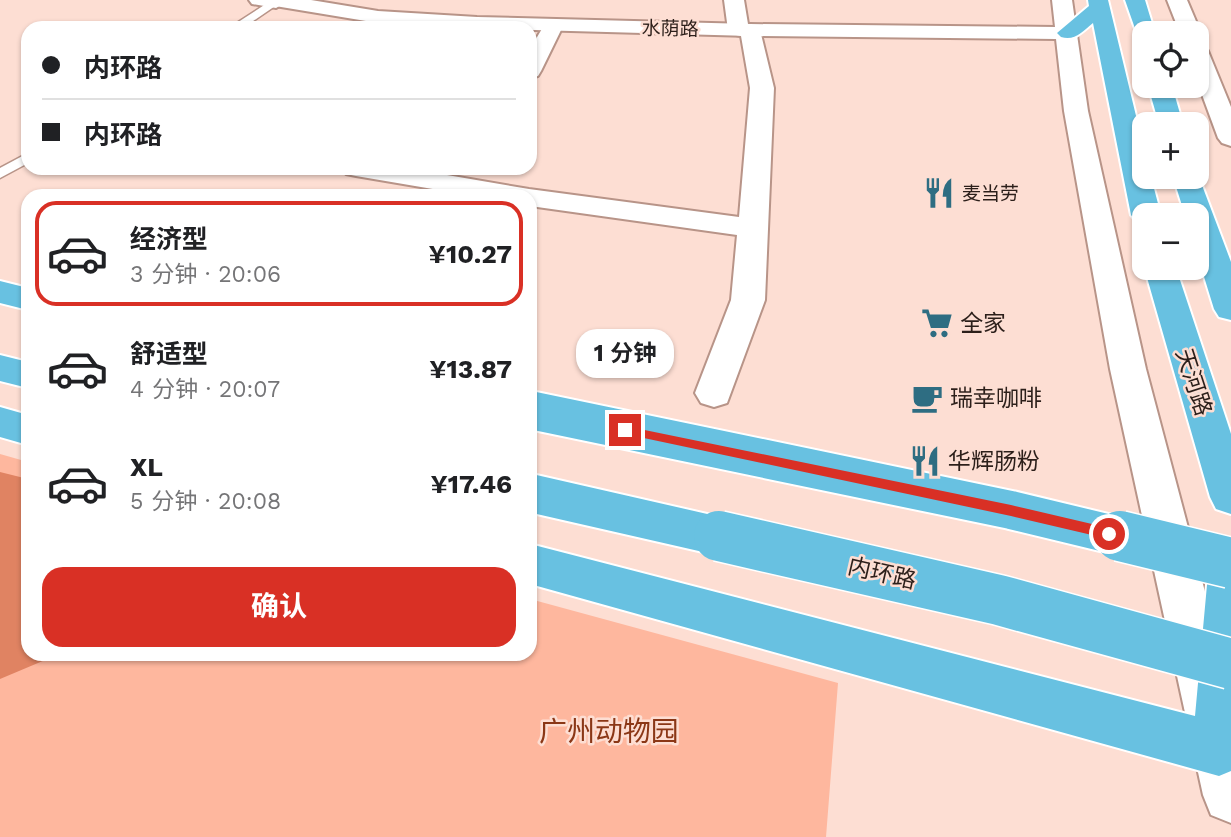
<!DOCTYPE html>
<html lang="zh">
<head>
<meta charset="utf-8">
<style>
	:root { --surface:#fff; --page:#f6f6f6; --text:#202124; --muted:#757577; --line:#e0e0e0; --accent:#d93025 }
	body { margin:0; font-family:"Work Sans","Noto Sans SC",sans-serif; background:var(--page); color:var(--text); height:100vh; display:flex; flex-direction:column; font-size:26px; white-space:nowrap }
	* { box-sizing:border-box; margin:0 }
	p { font-size:23px; color:var(--muted) }
	.icon { flex:none; width:38px; height:38px; fill:none; stroke:currentColor; stroke-width:2; stroke-linecap:round; stroke-linejoin:round }
	.map { position:relative; flex:1; overflow:hidden }
	.drawer { position:absolute; left:21px; top:189px; width:516px; height:472px; display:flex; flex-direction:column; background:var(--surface); border-radius:21px; box-shadow:0 2px 5px #0004 }
	.drawer>* { flex:none }
	.hud { position:absolute; left:21px; top:21px; width:516px; height:154px; border-radius:21px; box-shadow:0 2px 5px #0004; display:grid; align-content:center; height:154px; padding:0 21px; background:var(--surface) }
	.controls { position:absolute; left:1132px; top:21px; display:grid; gap:14px }
	.controls a { display:grid; place-items:center; width:77px; height:77px; border-radius:14px; background:var(--surface); box-shadow:0 2px 5px #0004; font-size:35px }
	.end { position:absolute; width:32px; height:32px; margin:-16px; border:9px solid #d93025; background:#fff; box-shadow:0 0 0 4px #fff }
	.from { border-radius:50% }
	.bubble { position:absolute; height:49px; border-radius:21px; background:var(--surface); box-shadow:0 2px 5px #0004; font-size:23px; font-weight:700; line-height:49px; text-align:center }
	.hud b { display:flex; align-items:center; gap:24px; height:66px; font-size:26px }
	.hud b+b { border-top:2px solid var(--line) }
	.hud i { width:18px; height:18px; background:var(--text) }
	ul { padding:12px 0 0; list-style:none }
	li { display:flex; align-items:center; gap:21px; height:105px; margin:0 14px 10px; padding:0 7px; border:4px solid transparent; border-radius:21px }
	li div { flex:1 }
	li b { display:block; font-size:26px }
	li em { font-style:normal; font-weight:700 }
	li.active { border-color:var(--accent) }
	li>.icon { width:63px; height:63px; stroke-width:1.5 }
	.primary-button { display:flex; gap:14px; margin-top:auto; padding:14px 21px }
	.primary-button a { flex:1; height:80px; border-radius:21px; background:var(--accent); color:#fff; font-size:28px; font-weight:700; line-height:80px; text-align:center }
	.map>svg:first-child { display:block }
</style>
</head>
<body>
<div class="map">
<svg width="1231" height="837" viewBox="0 0 1231 837">
	<rect width="100%" height="100%" fill="#fdded3"/>
	<path fill="#feb79e" d="M0,454L28,462V654H530V599L838,683L826,837H0Z"/>
	<path fill="#e08362" d="M0,472L28,479V654L57,655L0,679Z"/>
	<g fill="none" stroke-linecap="round" stroke-linejoin="round">
		<defs>
			<path id="lane" d="M272,0L281,2L243,28H229Z
				M28,153V163L0,178V168Z"/>
			<path id="street" d="M249,0H284L286,2L276,8L252,4Z
				M724,0H744L748,24L757,26L760,30L774,88L765,300L727,403L714,407L701,403L695,393L731,300L737,235L530,206V196H474L356,176L346,174L342,168H406L529,189L739,217L750,88L741,36L731,34L728,30Z
				M553,20L560,22L563,26L541,71L538,76L530,78V49L546,22Z"/>
			<path id="secondary" d="M265,0H311L378,11L477,17L750,24L1055,27L1052,0H1072L1088,111L1146,369L1231,690V823L1211,815L1203,795L1110,369L1064,111L1056,39L750,36L458,28L378,23L275,6Z
				M1167,0H1187L1201,33L1197,37V33H1180Z
				M1197,44L1205,46L1208,51L1231,107V146L1222,143L1218,138L1197,81Z"/>
			<path id="highway" d="M1088,0H1108L1144,149V177H1151L1161,215H1144V223L1136,221L1131,215L1093,23C1082,32 1075,41 1061,37L1057,33L1089,6Z
				M1125,0H1145L1155,33H1144V39L1138,37Z
				M1148,86H1172L1183,124H1159Z
				M1197,172L1231,262V320L1219,317L1214,309L1197,254V215H1185L1173,177H1197Z
				M1144,267L1176,268L1231,434V514L1216,509L1210,497Z
				M0,281L28,288V310L0,303Z
				M0,355L28,362V388L0,381Z
				M0,407L28,415V445L0,437Z
				M530,544L1195,716L1208,574L1215,560L1231,554V771L1219,776L530,584Z"/>
		</defs>
		<use href="#lane" stroke="#b89488" stroke-width="3"/>
		<use href="#street" stroke="#b89488" stroke-width="4"/>
		<use href="#secondary" stroke="#b89488" stroke-width="4"/>
		<use href="#highway" stroke="#fff" stroke-width="4"/>
		<use href="#lane" fill="#fff" fill-rule="evenodd"/>
		<use href="#street" fill="#fff" fill-rule="evenodd"/>
		<use href="#secondary" fill="#fff" fill-rule="evenodd"/>
		<use href="#highway" fill="#68c1e1" fill-rule="evenodd"/>
		<defs>
			<path id="highway-bridge-far1" d="M530,410L1011,510L1127,538
				M530,493L727,538"/>
			<path id="highway-bridge" d="M719,536L999,600L1231,664
				M1120,536L1231,563"/>
		</defs>
		<use href="#highway-bridge-far1" stroke="#fff" stroke-width="42" stroke-linecap="butt"/>
		<use href="#highway-bridge" stroke="#fff" stroke-width="53" stroke-linecap="butt"/>
		<use href="#highway-bridge-far1" stroke="#68c1e1" stroke-width="38"/>
		<use href="#highway-bridge" stroke="#68c1e1" stroke-width="50"/>
	</g>
	<path fill="#d93025" d="M625,426L1011,505L1109,528L1115,534L1109,539L1011,516L625,434L619,430Z"/>
	<defs>
		<symbol id="restaurant-bare" viewBox="-9 -9 18 18"><path d="M-5-6h1v4h1v-4h1v4h1v-4h1v5L-1.5 .5V6h-2V.5L-5-1ZM5-6V6H3V1.5H1.5Q1.5-4 5-6Z" fill="#2e6d82" stroke="#fdded3" stroke-width="2.5" paint-order="stroke"/></symbol>
		<symbol id="supermarket-bare" viewBox="-9 -9 18 18"><path d="M-6-5.5h2.5l.6 2H6L4.5 2H-2.5L-4.4-4H-6ZM-1.5 3.2a1.3 1.3 0 1 0 .1 0ZM3 3.2a1.3 1.3 0 1 0 .1 0Z" fill="#2e6d82" stroke="#fdded3" stroke-width="2.5" paint-order="stroke"/></symbol>
		<symbol id="cafe-bare" viewBox="-9 -9 18 18"><path d="M-5.5-4.5H6V0H3Q3 3.5 0 3.5H-2.5Q-5.5 3.5-5.5 0ZM3-3.2v2h1.7v-2ZM-6 4.5H4V6H-6Z" fill="#2e6d82" stroke="#fdded3" stroke-width="2.5" paint-order="stroke"/></symbol>
	</defs>
	<g fill-rule="evenodd">
		<use href="#restaurant-bare" x="917" y="171" width="44" height="44"/>
		<use href="#supermarket-bare" x="915" y="301" width="44" height="44"/>
		<use href="#cafe-bare" x="905" y="376" width="44" height="44"/>
		<use href="#restaurant-bare" x="903" y="439" width="44" height="44"/>
	</g>
	<g text-anchor="middle" stroke-width="5" stroke-linejoin="round" paint-order="stroke">
		<g font-size="19" fill="#2c1f1a" stroke="#fdded3">
			<text transform="translate(670 28) rotate(1)" y="7">水荫路</text>
		</g>
		<g font-size="19" fill="#2c1f1a" stroke="#fdded3" text-anchor="start">
			<text x="962" y="200">麦当劳</text>
		</g>
		<g font-size="23" fill="#2c1f1a" stroke="#fdded3" text-anchor="start">
			<text x="960" y="331">全家</text>
			<text x="950" y="406">瑞幸咖啡</text>
			<text x="948" y="469">华辉肠粉</text>
		</g>
		<g font-size="23" fill="#2c1f1a" stroke="#fdded3">
			<text transform="translate(1194 382) rotate(72)" y="8">天河路</text>
			<text transform="translate(882 573) rotate(13)" y="8">内环路</text>
		</g>
		<g font-size="28" fill="#8b3716" stroke="#fdded3">
			<text x="609" y="741">广州动物园</text>
		</g>
	</g>
</svg>
<div class="controls">
<a><svg class="icon" aria-label="locate" viewBox="0 0 24 24"><circle cx="12" cy="12" r="6"/><path d="M12 2v4M12 18v4M2 12h4M18 12h4"/></svg></a>
<a>+</a>
<a>−</a>
</div>
<i class="end from" style="left:1109px;top:534px"></i>
<i class="end" style="left:625px;top:430px"></i>
<div class="bubble" style="left:576px;top:329px;width:98px">1 分钟</div>
<div class="hud">
<b><i class="from"></i>内环路</b>
<b><i></i>内环路</b>
</div>
<section class="drawer">
<ul>
<li class="active"><svg class="icon" aria-label="car" viewBox="0 0 24 24"><path d="M5 17H2v-5l4-1 3-4h7l3 4 3 1v5h-3M9 17h6M6 11h13"/><circle cx="7" cy="17" r="2"/><circle cx="17" cy="17" r="2"/></svg><div><b>经济型</b><p>3 分钟 · 20:06</p></div><em>¥10.27</em></li>
<li><svg class="icon" aria-label="car" viewBox="0 0 24 24"><path d="M5 17H2v-5l4-1 3-4h7l3 4 3 1v5h-3M9 17h6M6 11h13"/><circle cx="7" cy="17" r="2"/><circle cx="17" cy="17" r="2"/></svg><div><b>舒适型</b><p>4 分钟 · 20:07</p></div><em>¥13.87</em></li>
<li><svg class="icon" aria-label="car" viewBox="0 0 24 24"><path d="M5 17H2v-5l4-1 3-4h7l3 4 3 1v5h-3M9 17h6M6 11h13"/><circle cx="7" cy="17" r="2"/><circle cx="17" cy="17" r="2"/></svg><div><b>XL</b><p>5 分钟 · 20:08</p></div><em>¥17.46</em></li>
</ul>
<div class="primary-button"><a>确认</a></div>
</section>
</div>
</body>
</html>
